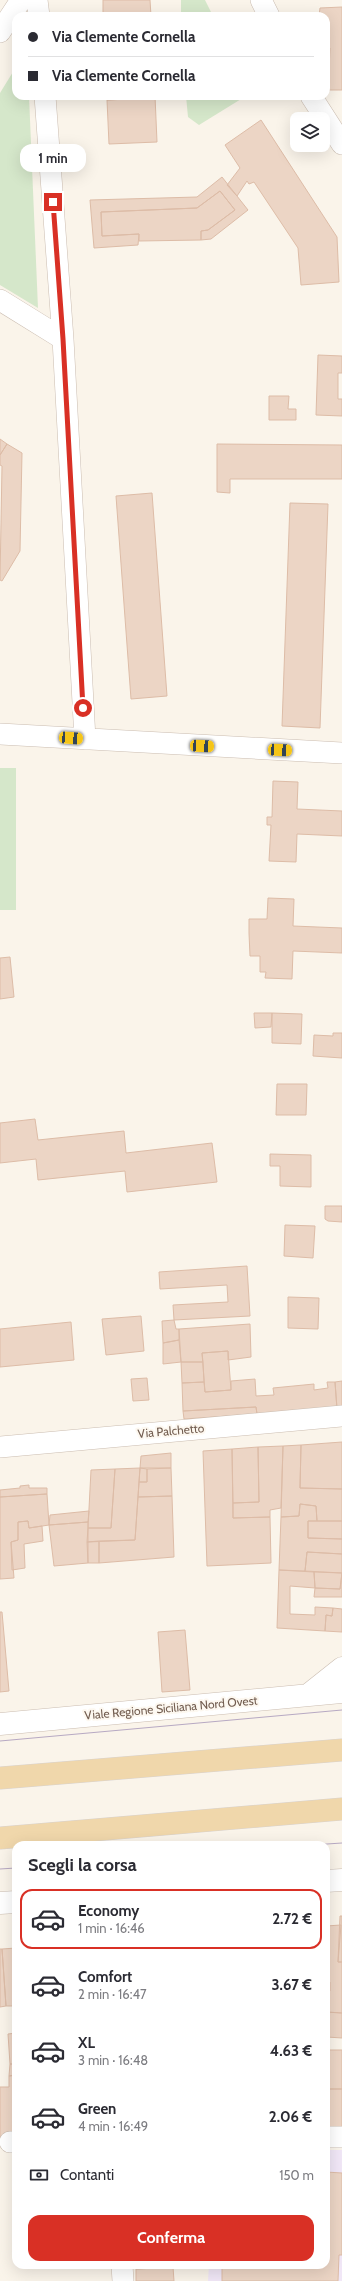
<!DOCTYPE html>
<html lang="it">
<head>
<meta charset="utf-8">
<style>
	:root { --surface:#fff; --page:#f7f7f7; --text:#2b2b33; --muted:#7c7c81; --line:#e1e1e2; --accent:#d93025 }
	body { margin:0; font-family:Cabin,sans-serif; background:var(--page); color:var(--text); height:100vh; display:flex; flex-direction:column; font-size:15px; white-space:nowrap }
	* { box-sizing:border-box; margin:0 }
	p { font-size:13px; color:var(--muted) }
	.icon { flex:none; width:22px; height:22px; fill:none; stroke:currentColor; stroke-width:2; stroke-linecap:round; stroke-linejoin:round }
	.map { position:relative; flex:1; overflow:hidden }
	.panel { position:absolute; left:12px; top:1841px; width:318px; height:428px; display:flex; flex-direction:column; background:var(--surface); border-radius:12px; box-shadow:0 4px 16px #0002 }
	.panel>* { flex:none }
	.banner { position:absolute; left:12px; top:12px; width:318px; height:88px; border-radius:12px; box-shadow:0 4px 16px #0002; display:grid; align-content:center; height:88px; padding:0 16px; background:var(--surface) }
	.tools { position:absolute; left:290px; top:112px; display:grid; gap:8px }
	.tools a { display:grid; place-items:center; width:40px; height:40px; border-radius:8px; background:var(--surface); box-shadow:0 4px 16px #0002; font-size:20px }
	.end { position:absolute; width:18px; height:18px; margin:-9px; border:5px solid #d93025; background:#fff; box-shadow:0 0 0 2px #fff }
	.from { border-radius:50% }
	.bubble { position:absolute; height:28px; border-radius:12px; background:var(--surface); box-shadow:0 4px 16px #0002; font-size:13px; font-weight:800; line-height:28px; text-align:center }
	.car { position:absolute; width:12px; height:24px; margin:-12px -6px; border-radius:5px; box-shadow:0 0 3px 1px #0007; background:linear-gradient(#f5c518 24%,#345 0 40%,#f5c518 0 76%,#345 0 86%,#f5c518 0) }
	.banner b { display:flex; align-items:center; gap:14px; height:38px; font-size:15px }
	.banner b+b { border-top:1px solid var(--line) }
	.banner i { width:10px; height:10px; background:var(--text) }
	ul { padding:0; list-style:none }
	li { display:flex; align-items:center; gap:12px; height:60px; margin:0 8px 6px; padding:0 8px; border:2px solid transparent; border-radius:12px }
	li div { flex:1 }
	li b { display:block; font-size:15px }
	li em { font-style:normal; font-weight:800 }
	li.active { border-color:var(--accent) }
	li>.icon { width:36px; height:36px; stroke-width:1.5 }
	h2 { padding:0 16px; font-size:18px; line-height:48px }
	.pay { display:flex; align-items:center; gap:10px; height:44px; padding:0 16px; font-size:15px }
	.pay p { margin-inline-start:auto }
	.button { display:flex; gap:8px; margin-top:auto; padding:8px 16px }
	.button a { flex:1; height:46px; border-radius:12px; background:var(--accent); color:#fff; font-size:16px; font-weight:800; line-height:46px; text-align:center }
	.map>svg:first-child { display:block }
</style>
</head>
<body>
<div class="map">
<svg width="342" height="2281" viewBox="0 0 342 2281">
	<rect width="100%" height="100%" fill="#faf4ea"/>
	<path fill="#f1e7f7" d="M326,2150H342V2281H208L209,2265H326Z"/>
	<path fill="#d5e7ca" d="M181,0H205L213,16H181Z
		M16,67V96H29L38,308L0,285V93Z
		M186,96H246L199,125L188,117Z
		M0,768H16V910H0Z"/>
	<path fill="#ecd5c5" stroke="#ddbca7" d="M103,0H150L151,16H103Z
		M342,7V90H328L330,48L326,47V16H319L320,8Z
		M107,96H127V99L107,100Z
		M127,96H155L157,142L109,144L107,100L127,99Z
		M261,120L337,237L339,282L301,285L298,248L254,182L249,184L247,181L237,196L227,185L240,168L225,145Z
		M222,177L248,210L211,239L201,240V231L208,230L235,210L220,191L197,208L101,212L102,236L139,234L138,245L94,248L90,200L197,197Z
		M220,191L235,210L208,230L201,231V240L139,241V234L102,236L101,212L197,208Z
		M318,355L342,356V373H338V399H342V416L316,415Z
		M269,396H289L288,409H296V420H269Z
		M0,439L7,444L0,455Z
		M7,444L22,453L20,551L2,581L0,580L2,466L0,465V455Z
		M217,444L342,445V479H230V493L217,492Z
		M152,493L167,696L131,699L116,496Z
		M290,503L328,504L320,728L282,726Z
		M273,781L298,782L297,809L342,811V836L297,834L296,862L269,861L271,825H267V817H272Z
		M268,898L294,899L293,926L342,928V953L293,951L292,979L265,978L266,972H260V956H250L249,933V919H267Z
		M10,957L14,997L0,999V958Z
		M254,1013H272L271,1027L255,1028Z
		M272,1013L302,1014L301,1044L272,1043Z
		M333,1033H342V1058L313,1056L314,1035L333,1036Z
		M277,1084H307L306,1115H276Z
		M35,1119L38,1140L124,1131L126,1153L212,1143L217,1182L127,1192L125,1171L38,1180L36,1159L0,1163V1123Z
		M270,1154L311,1155V1187L280,1186V1166H270Z
		M325,1206H342V1222L328,1221L325,1219Z
		M285,1225L315,1226L313,1258L284,1256Z
		M247,1266L250,1316L174,1320L173,1305L228,1302L227,1285L160,1289L159,1272Z
		M288,1297L319,1298L318,1329L288,1328Z
		M141,1316L144,1351L106,1355L102,1319Z
		M174,1320L176,1329H179V1340L163,1343L162,1321Z
		M71,1322L74,1360L0,1367V1329Z
		M250,1324L251,1357L228,1360V1351L202,1353L203,1362H181L179,1329Z
		M179,1340L181,1362L163,1364V1343Z
		M228,1351L231,1390L205,1392L202,1353Z
		M181,1362H203L204,1382L182,1383Z
		M147,1378L149,1400L133,1401L131,1379Z
		M255,1379L256,1396L274,1395L273,1388L314,1384V1390L328,1388L327,1382H335L337,1409L257,1414L256,1407L183,1411L182,1383L204,1382L205,1392L231,1390V1381Z
		M342,1381V1408L337,1409L335,1382Z
		M256,1407L257,1414L184,1419L183,1411Z
		M342,1442V1489L300,1488L301,1445Z
		M301,1445L300,1488L342,1489V1521H317L316,1506L300,1504L299,1516L281,1517L283,1446Z
		M283,1446L281,1508L270,1510V1517L233,1518V1503L259,1502L258,1447Z
		M258,1447L259,1502L233,1503L232,1449Z
		M232,1449L233,1518L270,1517L271,1563L207,1566L203,1451Z
		M171,1453V1468H140L141,1456Z
		M140,1468L147,1469V1482H139Z
		M140,1468L135,1540L87,1542L88,1528H111L115,1469Z
		M171,1468L172,1496L138,1497L139,1482H147V1469Z
		M115,1469L111,1528H88L91,1470Z
		M29,1485V1488H47V1494L0,1497V1490L20,1488V1486Z
		M47,1494L49,1525L29,1528L28,1521L18,1522V1540L11,1542L14,1578L0,1579V1497Z
		M172,1496L174,1557L99,1563V1541L135,1540L138,1497Z
		M300,1504L316,1506L317,1521H308V1538L342,1539V1554L307,1552L305,1571L279,1570L281,1517L299,1516Z
		M89,1511L88,1522L49,1525L50,1515Z
		M28,1521L29,1528L42,1526L43,1541L24,1544L25,1568L12,1570L11,1542L18,1540V1522Z
		M308,1521H342V1539L308,1538Z
		M88,1522V1563L54,1566L49,1525Z
		M99,1541V1563H88L87,1542Z
		M307,1552L342,1554V1573L305,1571Z
		M279,1570L314,1572L315,1588L290,1586V1614L315,1615V1607L333,1608L332,1616L326,1615L325,1631L277,1628Z
		M314,1572L342,1573L340,1589L315,1588Z
		M342,1573V1597H314L315,1588L340,1589Z
		M333,1608L342,1609V1632L325,1631L326,1615L332,1616Z
		M0,1612H2L9,1691L0,1692Z
		M185,1630L190,1690L162,1692L158,1632Z
		M340,1916H342V1962H338Z
		M341,1925L338,1962H342V2013L326,2012V1991H330V1982H326V1926Z
		M16,1948V2006H6L2,1949Z
		M0,1949H2L6,2006L0,2007Z
		M326,2012L342,2013V2038L327,2037Z
		M16,2033V2064H10L8,2034Z
		M326,2050H342V2089H326Z
		M10,2064H16V2075L9,2076Z
		M16,2075V2137H0V2087H9V2076Z
		M326,2089H342V2130L326,2131Z
		M326,2172L342,2173V2255H339L338,2281H222V2265H326Z
		M136,2265H177V2267L136,2269Z
		M173,2267L174,2281H136V2269Z"/>
	<g fill="none" stroke-linecap="round" stroke-linejoin="round">
		<defs>
			<path id="minor" d="M37,0L39,16
				M261,0L269,16
				M0,32L21,0
				M45,96L63,339L85,739
				M311,96L342,144
				M0,300L63,339
				M0,734L342,753
				M0,1447L342,1416
				M326,2137H342
				M10,2142H16
				M122,2265L123,2281"/>
			<path id="tertiary" d="M308,1695L342,1668
				M0,1724L342,1692
				M326,1881L342,1880
				M0,1903L16,1902"/>
			<path id="primary" d="M0,1778L342,1750
				M0,1838L342,1809"/>
		</defs>
		<use href="#minor" stroke="#cbbdb1" stroke-width="22"/>
		<use href="#tertiary" stroke="#cbbdb1" stroke-width="23"/>
		<use href="#primary" stroke="#d8d2ce" stroke-width="23"/>
		<use href="#minor" stroke="#fff" stroke-width="21"/>
		<use href="#tertiary" stroke="#fff" stroke-width="22"/>
		<use href="#primary" stroke="#f0d7ab" stroke-width="22"/>
		<path stroke="#b7a9c3" stroke-width="1" d="M0,1741L342,1710
			M312,1845L342,1843
			M0,1869L16,1868"/>
	</g>
	<g fill="none" stroke-linecap="round" stroke-linejoin="round">
		<path stroke="#d93025" stroke-width="5" d="M53,202L63,339L83,708"/>
	</g>
	<g text-anchor="middle" stroke-width="4" stroke-linejoin="round" paint-order="stroke">
		<g font-size="12" fill="#725d50" stroke="#fdf8f0">
			<text transform="translate(171 1431) rotate(-5)" y="4">Via Palchetto</text>
			<text transform="translate(171 1708) rotate(-5)" y="4">Viale Regione Siciliana Nord Ovest</text>
		</g>
	</g>
</svg>
<div class="tools">
<a><svg class="icon" aria-label="layers" viewBox="0 0 24 24"><path d="M12 4l9 5-9 5-9-5zM3 14l9 5 9-5"/></svg></a>
</div>
<i class="end from" style="left:83px;top:708px"></i>
<i class="end" style="left:53px;top:202px"></i>
<div class="bubble" style="left:20px;top:144px;width:66px">1 min</div>
<i class="car" style="left:71px;top:738px;rotate:94deg"></i>
<i class="car" style="left:202px;top:746px;rotate:93deg"></i>
<i class="car" style="left:280px;top:750px;rotate:93deg"></i>
<div class="banner">
<b><i class="from"></i>Via Clemente Cornella</b>
<b><i></i>Via Clemente Cornella</b>
</div>
<section class="panel">
<h2>Scegli la corsa</h2>
<ul>
<li class="active"><svg class="icon" aria-label="car" viewBox="0 0 24 24"><path d="M5 17H2v-5l4-1 3-4h7l3 4 3 1v5h-3M9 17h6M6 11h13"/><circle cx="7" cy="17" r="2"/><circle cx="17" cy="17" r="2"/></svg><div><b>Economy</b><p>1 min · 16:46</p></div><em>2.72 €</em></li>
<li><svg class="icon" aria-label="car" viewBox="0 0 24 24"><path d="M5 17H2v-5l4-1 3-4h7l3 4 3 1v5h-3M9 17h6M6 11h13"/><circle cx="7" cy="17" r="2"/><circle cx="17" cy="17" r="2"/></svg><div><b>Comfort</b><p>2 min · 16:47</p></div><em>3.67 €</em></li>
<li><svg class="icon" aria-label="car" viewBox="0 0 24 24"><path d="M5 17H2v-5l4-1 3-4h7l3 4 3 1v5h-3M9 17h6M6 11h13"/><circle cx="7" cy="17" r="2"/><circle cx="17" cy="17" r="2"/></svg><div><b>XL</b><p>3 min · 16:48</p></div><em>4.63 €</em></li>
<li><svg class="icon" aria-label="car" viewBox="0 0 24 24"><path d="M5 17H2v-5l4-1 3-4h7l3 4 3 1v5h-3M9 17h6M6 11h13"/><circle cx="7" cy="17" r="2"/><circle cx="17" cy="17" r="2"/></svg><div><b>Green</b><p>4 min · 16:49</p></div><em>2.06 €</em></li>
</ul>
<div class="pay"><svg class="icon" aria-label="cash" viewBox="0 0 24 24"><path d="M3 7h18v10H3z"/><circle cx="12" cy="12" r="2"/></svg>Contanti<p>150 m</p></div>
<div class="button"><a>Conferma</a></div>
</section>
</div>
</body>
</html>
